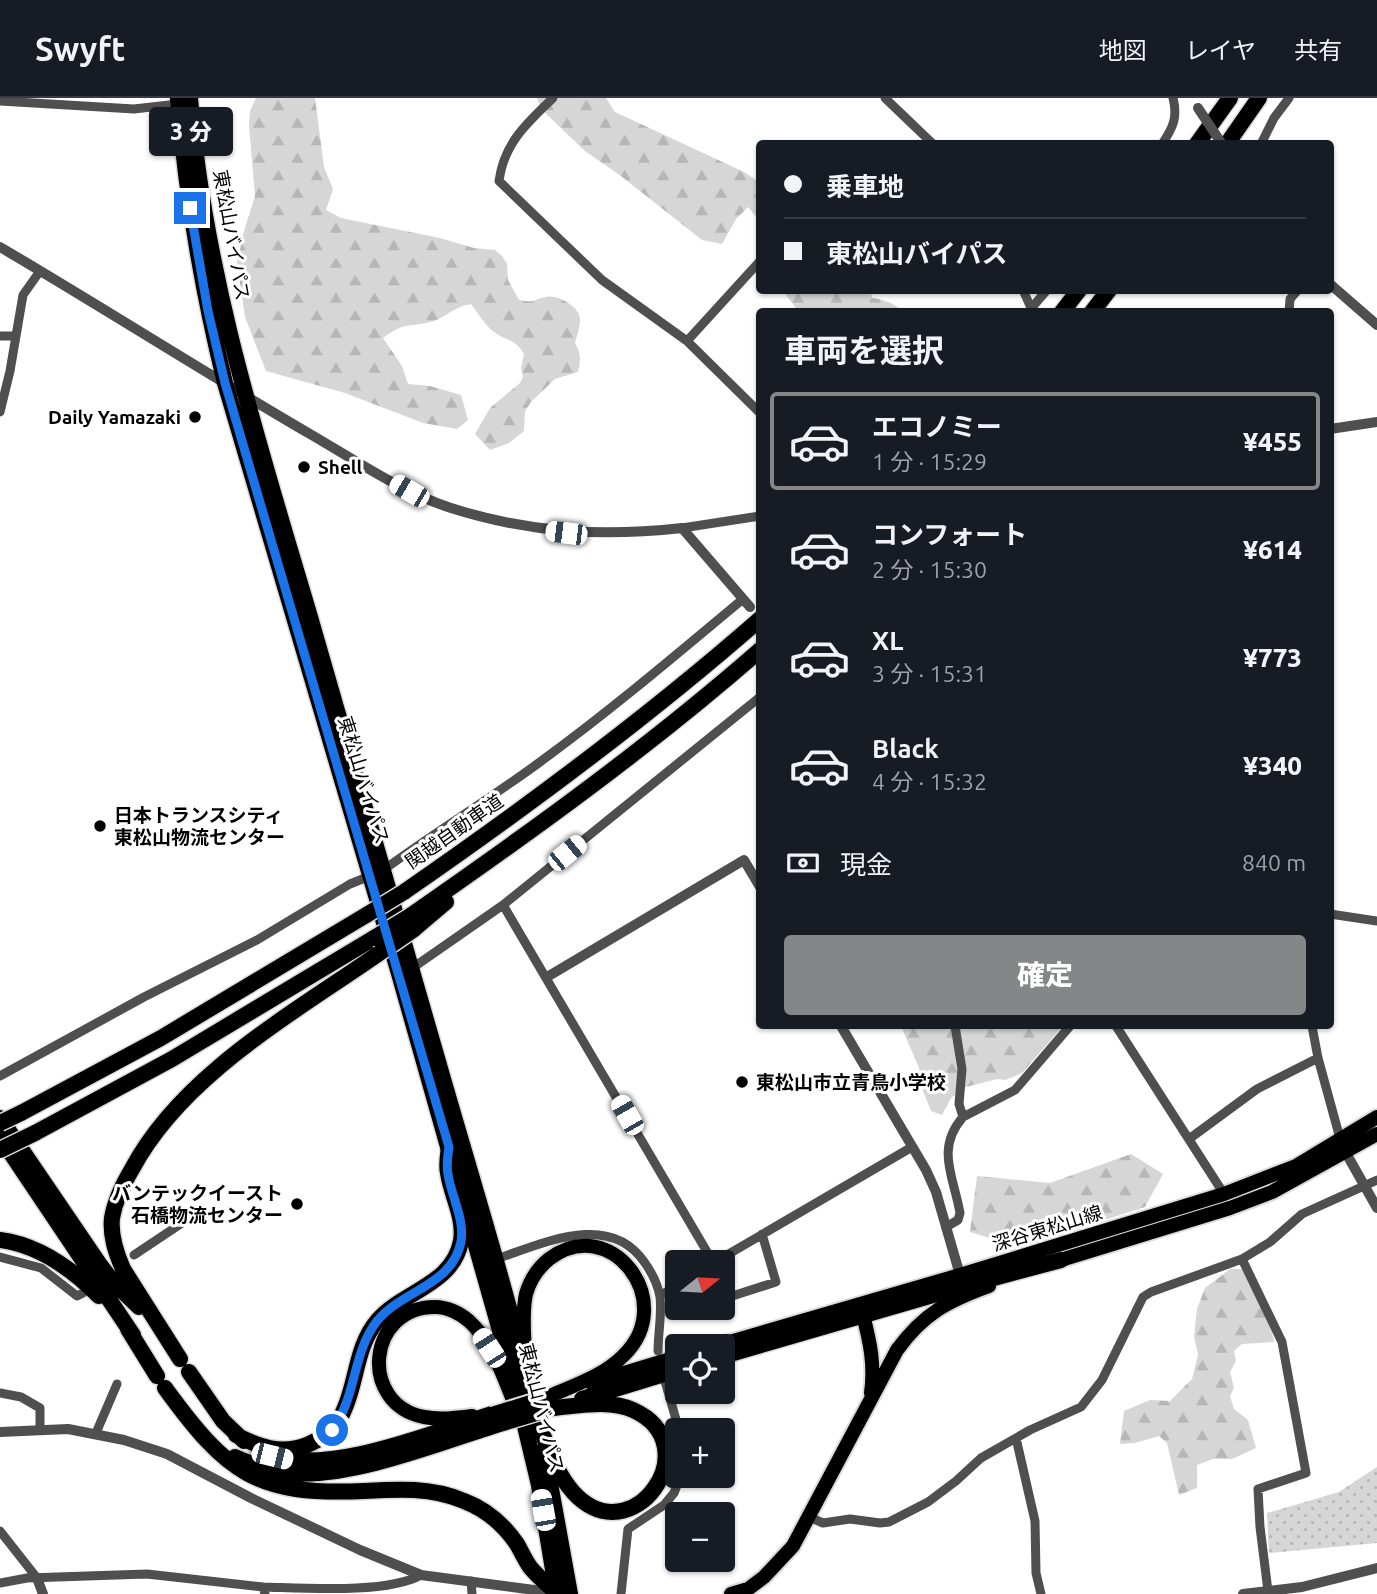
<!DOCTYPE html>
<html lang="ja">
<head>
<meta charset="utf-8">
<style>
	:root { --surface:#171b24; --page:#20242c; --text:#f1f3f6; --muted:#9ea1a6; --line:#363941; --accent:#858687 }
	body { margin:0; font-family:Ubuntu,"Noto Sans JP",sans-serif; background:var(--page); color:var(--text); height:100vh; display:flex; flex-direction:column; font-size:26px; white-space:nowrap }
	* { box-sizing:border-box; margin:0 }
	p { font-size:23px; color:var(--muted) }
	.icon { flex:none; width:38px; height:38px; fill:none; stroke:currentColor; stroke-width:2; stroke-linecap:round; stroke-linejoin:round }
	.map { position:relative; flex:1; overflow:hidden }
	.side { position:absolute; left:756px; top:210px; width:578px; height:721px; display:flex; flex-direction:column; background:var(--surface); border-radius:7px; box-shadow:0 2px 5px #0004 }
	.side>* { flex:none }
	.guide { position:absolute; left:756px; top:42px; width:578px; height:154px; border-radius:7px; box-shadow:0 2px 5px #0004; display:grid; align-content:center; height:154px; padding:0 28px; background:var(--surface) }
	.needle { width:46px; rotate:72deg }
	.buttons { position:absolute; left:665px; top:1152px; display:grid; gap:14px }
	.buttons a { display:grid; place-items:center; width:70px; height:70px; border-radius:7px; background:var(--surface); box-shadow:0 2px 5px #0004; font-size:35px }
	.end { position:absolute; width:32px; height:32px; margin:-16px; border:9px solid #1a73e8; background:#fff; box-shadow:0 0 0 4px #fff }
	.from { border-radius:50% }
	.bubble { position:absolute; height:49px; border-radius:7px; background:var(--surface); box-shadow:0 2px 5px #0004; font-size:23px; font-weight:800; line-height:49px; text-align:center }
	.car { position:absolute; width:21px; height:42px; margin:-21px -10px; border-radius:9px; box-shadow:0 0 5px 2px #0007; background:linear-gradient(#fff 24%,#345 0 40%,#fff 0 76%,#345 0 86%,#fff 0) }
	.guide b { display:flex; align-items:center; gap:24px; height:66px; font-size:26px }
	.guide b+b { border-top:2px solid var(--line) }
	.guide i { width:18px; height:18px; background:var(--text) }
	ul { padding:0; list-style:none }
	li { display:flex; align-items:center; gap:21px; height:98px; margin:0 14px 10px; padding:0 14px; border:4px solid transparent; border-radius:7px }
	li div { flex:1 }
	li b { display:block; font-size:26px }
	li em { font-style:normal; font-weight:800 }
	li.active { border-color:var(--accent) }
	li>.icon { width:63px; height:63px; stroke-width:1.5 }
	h2 { padding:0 28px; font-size:32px; line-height:84px }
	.pay { display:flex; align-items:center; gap:18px; height:77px; padding:0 28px; font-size:26px }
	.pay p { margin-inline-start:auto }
	.cta { display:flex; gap:14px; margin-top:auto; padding:14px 28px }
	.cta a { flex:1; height:80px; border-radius:7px; background:var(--accent); color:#fff; font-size:28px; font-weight:800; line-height:80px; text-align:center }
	header { display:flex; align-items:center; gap:42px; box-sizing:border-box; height:98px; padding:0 35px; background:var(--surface); border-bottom:2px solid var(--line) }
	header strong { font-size:33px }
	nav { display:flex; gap:38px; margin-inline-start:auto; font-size:24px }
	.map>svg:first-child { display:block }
</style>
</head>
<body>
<header>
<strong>Swyft</strong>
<nav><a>地図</a><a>レイヤ</a><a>共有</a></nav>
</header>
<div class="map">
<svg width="1377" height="1496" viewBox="0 0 1377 1496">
	<defs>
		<pattern id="grass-dots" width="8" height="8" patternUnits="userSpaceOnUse" patternTransform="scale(1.75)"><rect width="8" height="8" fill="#d6d6d6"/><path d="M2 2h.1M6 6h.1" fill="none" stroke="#b6b6b6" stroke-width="1.8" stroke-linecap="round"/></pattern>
		<pattern id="forest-firs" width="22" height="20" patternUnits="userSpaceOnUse" patternTransform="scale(1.75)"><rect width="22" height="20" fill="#d6d6d6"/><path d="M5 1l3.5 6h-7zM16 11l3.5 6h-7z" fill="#b6b6b6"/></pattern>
	</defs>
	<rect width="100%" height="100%" fill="#fff"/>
	<path fill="url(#grass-dots)" d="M1377,1369V1445L1269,1455L1267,1415L1339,1394Z"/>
	<path fill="url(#forest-firs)" d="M256,0H315L324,69L333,91L326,112L341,120L440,140L474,150L495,152L502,158L507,166L508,182L519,202C537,205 531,202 546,199C557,196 581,209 580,222C580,229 577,238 575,245C581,255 581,262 578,274L555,281L531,304L525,313L524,333L509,345L490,352L475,336L490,310L520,285L523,279L521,270L524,256C514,239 506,244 493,233C484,226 478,215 471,206C452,209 445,221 430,224C406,230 406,223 383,240L402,268L408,286L430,288L461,297L468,322L457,331L423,325L345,295L266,273L245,219L237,165L244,133L255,98L249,27L250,13Z
		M537,0H606L615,14L744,74L759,84V122L748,109L736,121L722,146L702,142L621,78L585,53L541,11Z
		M783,193H871L872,200C882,201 896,205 901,213H837L831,210L824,213H798Z
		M901,928H1063L1022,975L1005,982L997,981L966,989L951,1000L942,1017L931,1013L921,988L919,970Z
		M1131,1056L1163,1076L1145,1109L1020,1149L970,1134L977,1078L1050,1085Z
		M1230,1171H1242C1252,1192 1271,1222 1274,1244L1242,1246L1234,1253L1236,1263L1230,1274L1234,1290L1230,1298L1234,1311L1248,1322L1256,1350L1232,1361H1213L1197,1367V1390L1179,1397L1167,1345L1159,1338L1135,1345L1120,1346L1124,1313L1150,1302L1170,1303L1192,1281L1198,1257L1194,1238L1197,1211L1205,1190Z"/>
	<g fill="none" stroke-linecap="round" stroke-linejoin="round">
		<defs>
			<path id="primary" d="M1051,1165L1230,1110L1272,1094L1377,1036
				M863,1217C870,1244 875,1267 871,1295
				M716,1248L960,1177L1224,1096L1296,1068L1377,1019
				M525,1254C524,1236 522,1214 526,1196C530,1182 538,1170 549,1161C610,1114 679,1203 624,1257C605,1277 575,1287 550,1298
				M591,1285L677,1259
				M472,1318C456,1320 440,1322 424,1319C358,1306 367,1209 435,1209C447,1209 460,1215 469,1223C492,1244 502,1275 513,1302
				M731,1496L748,1491L764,1479L793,1448L897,1252C924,1215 948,1203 989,1188"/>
			<path id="trunk" d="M178,0C186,96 202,191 225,285L398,872L514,1282L539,1387L557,1496
				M190,0C204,177 260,350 310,519C353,666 394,813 437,960C471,1079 508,1196 536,1316
				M544,1352L570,1496"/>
			<path id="motorway" d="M1197,46L1230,0
				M1227,46L1259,0
				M1062,214L1079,192
				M1092,214L1109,192
				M404,794C527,709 647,620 760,521
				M410,818C531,734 649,649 760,552
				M413,832L446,804
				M21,1015L161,940L368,816
				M0,1020L100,1167L114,1185L139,1209
				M35,1035L172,961L374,840
				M0,1039L133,1237
				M0,1142C39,1147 72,1171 99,1198
				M128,1231L157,1278
				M723,1258L964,1188L1061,1162
				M180,1261L123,1171C116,1155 110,1138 112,1120C115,1102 123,1086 132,1071C182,977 292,916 378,856
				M189,1274L223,1323L244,1343
				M165,1290C227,1375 256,1398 364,1393C398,1391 432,1389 464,1403C485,1411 504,1427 517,1446C521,1453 525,1462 530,1469C538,1479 548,1487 557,1495
				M582,1301L677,1272
				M539,1327C548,1349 556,1375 573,1394C632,1459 711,1347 633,1312C609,1301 578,1308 553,1310
				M236,1337C259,1349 281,1357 307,1347C365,1324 344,1261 378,1222C403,1193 453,1187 461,1143C465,1120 451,1097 448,1075C446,1067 448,1057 449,1049
				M269,1357C330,1378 431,1335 492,1316
				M235,1359C253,1367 272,1374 292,1375C351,1380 439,1345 496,1327"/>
		</defs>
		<use href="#primary" stroke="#dbdbdb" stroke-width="18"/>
		<use href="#trunk" stroke="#dbdbdb" stroke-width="19"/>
		<use href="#motorway" stroke="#dbdbdb" stroke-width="19"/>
		<path stroke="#4f4f4f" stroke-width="9" d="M553,0C527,25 504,45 499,83L602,182L687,243L760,315
			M885,0L933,46
			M0,3L134,11L178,6
			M1162,46C1173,30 1178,19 1173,0
			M1261,46L1274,20L1289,0
			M1023,192L1031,210
			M1028,214L1047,192
			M1289,214L1290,201L1298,192
			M0,238H16
			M687,243L760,163
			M0,314L10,273L23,197L40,173
			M682,430L760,418
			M382,773C434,735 488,702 540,664C610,613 676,557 743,501
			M503,807L713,1164
			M1330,816L1377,823
			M411,871L503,807L760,599
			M1116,928L1224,1096
			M1312,928L1318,960L1341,1044
			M0,978L144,899L257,842L350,786L370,778
			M963,1019L1015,992L1070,928
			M1189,1041L1257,991L1318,960
			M946,1129L958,1122L960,1115C954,1079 935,1051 963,1019L959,1006L962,971L955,928
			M134,1157L203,1111
			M0,1159L41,1170L77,1198L83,1195
			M496,1161C542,1146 610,1112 645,1165C652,1175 658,1187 660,1199C662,1217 658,1236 658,1253
			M715,1164L912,1049
			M660,1198L677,1187
			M723,1201L776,1184L762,1136
			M665,1283L679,1332
			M0,1295L21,1299L40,1310V1331
			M96,1335L117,1286
			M1016,1340L1035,1423L1036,1475L1041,1496
			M809,1419L823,1425L850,1421L880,1425L889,1424L928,1404L956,1383L981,1360L1030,1332L1081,1309L1102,1282L1143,1199L1151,1194L1242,1161
			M0,1433L37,1480
			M471,1483L472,1496
			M0,1485L27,1480L147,1476L263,1489L265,1496
			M263,1489C304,1490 387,1496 421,1477
			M1268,1493L1260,1429L1258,1391L1306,1375L1282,1244L1242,1161L1270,1144L1302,1116L1377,1082
			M621,1496L628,1431L664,1407L674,1395L681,1377"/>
		<path stroke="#4f4f4f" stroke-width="10" d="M0,149C104,210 205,275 310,336C355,362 401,394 451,410C530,435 600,439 682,430L750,509
			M1330,186L1377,227
			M1330,331L1377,324
			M547,879L744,762L760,789
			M841,928L926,1072L936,1094L960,1177
			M1346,1055L1377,1110
			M0,1334L68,1331L124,1342L167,1356L251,1400L360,1452L421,1477L557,1495
			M37,1480L43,1496
			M1243,1496L1302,1489L1377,1470"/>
		<use href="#primary" stroke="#000" stroke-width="14"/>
		<use href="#trunk" stroke="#000" stroke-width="16"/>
		<use href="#motorway" stroke="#000" stroke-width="16"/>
		<defs>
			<path id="primary-bridge" d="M492,1316L550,1298"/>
			<path id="motorway-bridge" d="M368,816L404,794
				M374,840L410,818
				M378,856L413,832
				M0,1025L21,1015
				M0,1052L35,1035
				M496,1327L553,1310"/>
		</defs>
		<use href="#primary-bridge" stroke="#dbdbdb" stroke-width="18" stroke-linecap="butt"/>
		<use href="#motorway-bridge" stroke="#dbdbdb" stroke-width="19" stroke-linecap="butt"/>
		<path stroke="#4f4f4f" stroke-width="10" d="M1198,10L1222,46"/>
		<use href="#primary-bridge" stroke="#000" stroke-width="14"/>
		<use href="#motorway-bridge" stroke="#000" stroke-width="16"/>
	</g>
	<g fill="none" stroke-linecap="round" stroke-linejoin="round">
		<path stroke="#1a73e8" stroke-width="9" d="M190,110L208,213L225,285L449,1049C448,1057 446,1067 448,1076C451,1098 465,1121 461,1144C452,1188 402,1192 377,1223C352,1255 357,1299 332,1332"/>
	</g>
	<g fill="#000" stroke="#fff" stroke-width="2.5">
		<circle cx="195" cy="319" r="7"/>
		<circle cx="304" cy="369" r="7"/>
		<circle cx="100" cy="728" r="7"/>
		<circle cx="742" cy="984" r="7"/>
		<circle cx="297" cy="1106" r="7"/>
	</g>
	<g text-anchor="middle" stroke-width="6" stroke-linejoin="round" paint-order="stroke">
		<g font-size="19" fill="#000" stroke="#fff">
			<text transform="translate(232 137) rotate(80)" y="7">東松山バイパス</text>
			<text transform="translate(364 682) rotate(73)" y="7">東松山バイパス</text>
			<text transform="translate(454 733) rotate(-35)" y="7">関越自動車道</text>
			<text transform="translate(1047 1130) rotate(-17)" y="7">深谷東松山線</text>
			<text transform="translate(542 1310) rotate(76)" y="7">東松山バイパス</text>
		</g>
		<g font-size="19" font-weight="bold" fill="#000" stroke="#fff" text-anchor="start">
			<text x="181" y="326" text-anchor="end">Daily Yamazaki</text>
			<text x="318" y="376">Shell</text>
			<text x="114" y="724">日本トランスシティ<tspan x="114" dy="22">東松山物流センター</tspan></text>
			<text x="756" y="991">東松山市立青鳥小学校</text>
			<text x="283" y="1102" text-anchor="end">バンテックイースト<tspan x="283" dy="22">石橋物流センター</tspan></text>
		</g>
	</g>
</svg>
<div class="buttons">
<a><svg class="needle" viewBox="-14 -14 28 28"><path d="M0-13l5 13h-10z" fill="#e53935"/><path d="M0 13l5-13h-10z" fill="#9ea1a6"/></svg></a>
<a><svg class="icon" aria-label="locate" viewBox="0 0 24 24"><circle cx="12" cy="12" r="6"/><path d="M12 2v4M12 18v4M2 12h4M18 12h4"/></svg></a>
<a>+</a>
<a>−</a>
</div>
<i class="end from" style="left:332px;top:1332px"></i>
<i class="end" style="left:190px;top:110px"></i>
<div class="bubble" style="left:149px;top:9px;width:84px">3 分</div>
<i class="car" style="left:409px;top:393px;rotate:300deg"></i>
<i class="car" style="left:566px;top:435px;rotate:277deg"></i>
<i class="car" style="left:567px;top:755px;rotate:51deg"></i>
<i class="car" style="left:627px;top:1017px;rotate:330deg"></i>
<i class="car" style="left:489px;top:1250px;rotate:327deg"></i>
<i class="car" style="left:272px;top:1358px;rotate:104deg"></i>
<i class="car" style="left:543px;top:1412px;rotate:350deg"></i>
<div class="guide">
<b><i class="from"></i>乗車地</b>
<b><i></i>東松山バイパス</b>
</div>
<section class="side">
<h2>車両を選択</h2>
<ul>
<li class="active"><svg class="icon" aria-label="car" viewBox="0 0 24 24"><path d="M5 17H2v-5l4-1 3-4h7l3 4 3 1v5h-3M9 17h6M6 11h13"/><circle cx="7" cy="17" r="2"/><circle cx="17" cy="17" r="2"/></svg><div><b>エコノミー</b><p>1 分 · 15:29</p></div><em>¥455</em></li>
<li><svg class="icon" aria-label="car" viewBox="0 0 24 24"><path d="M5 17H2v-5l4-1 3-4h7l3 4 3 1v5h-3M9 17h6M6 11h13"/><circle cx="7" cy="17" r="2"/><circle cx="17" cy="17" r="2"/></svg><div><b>コンフォート</b><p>2 分 · 15:30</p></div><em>¥614</em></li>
<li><svg class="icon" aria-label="car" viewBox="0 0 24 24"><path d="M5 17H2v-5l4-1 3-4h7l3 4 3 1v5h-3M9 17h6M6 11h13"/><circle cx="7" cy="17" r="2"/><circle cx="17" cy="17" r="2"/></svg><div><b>XL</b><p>3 分 · 15:31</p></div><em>¥773</em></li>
<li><svg class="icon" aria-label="car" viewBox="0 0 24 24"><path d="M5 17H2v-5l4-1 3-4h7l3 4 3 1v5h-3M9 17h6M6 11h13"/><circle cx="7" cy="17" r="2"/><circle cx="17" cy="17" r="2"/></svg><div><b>Black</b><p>4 分 · 15:32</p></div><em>¥340</em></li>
</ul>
<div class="pay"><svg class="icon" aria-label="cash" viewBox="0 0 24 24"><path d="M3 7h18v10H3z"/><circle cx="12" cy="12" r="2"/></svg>現金<p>840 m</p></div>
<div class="cta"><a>確定</a></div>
</section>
</div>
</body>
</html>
